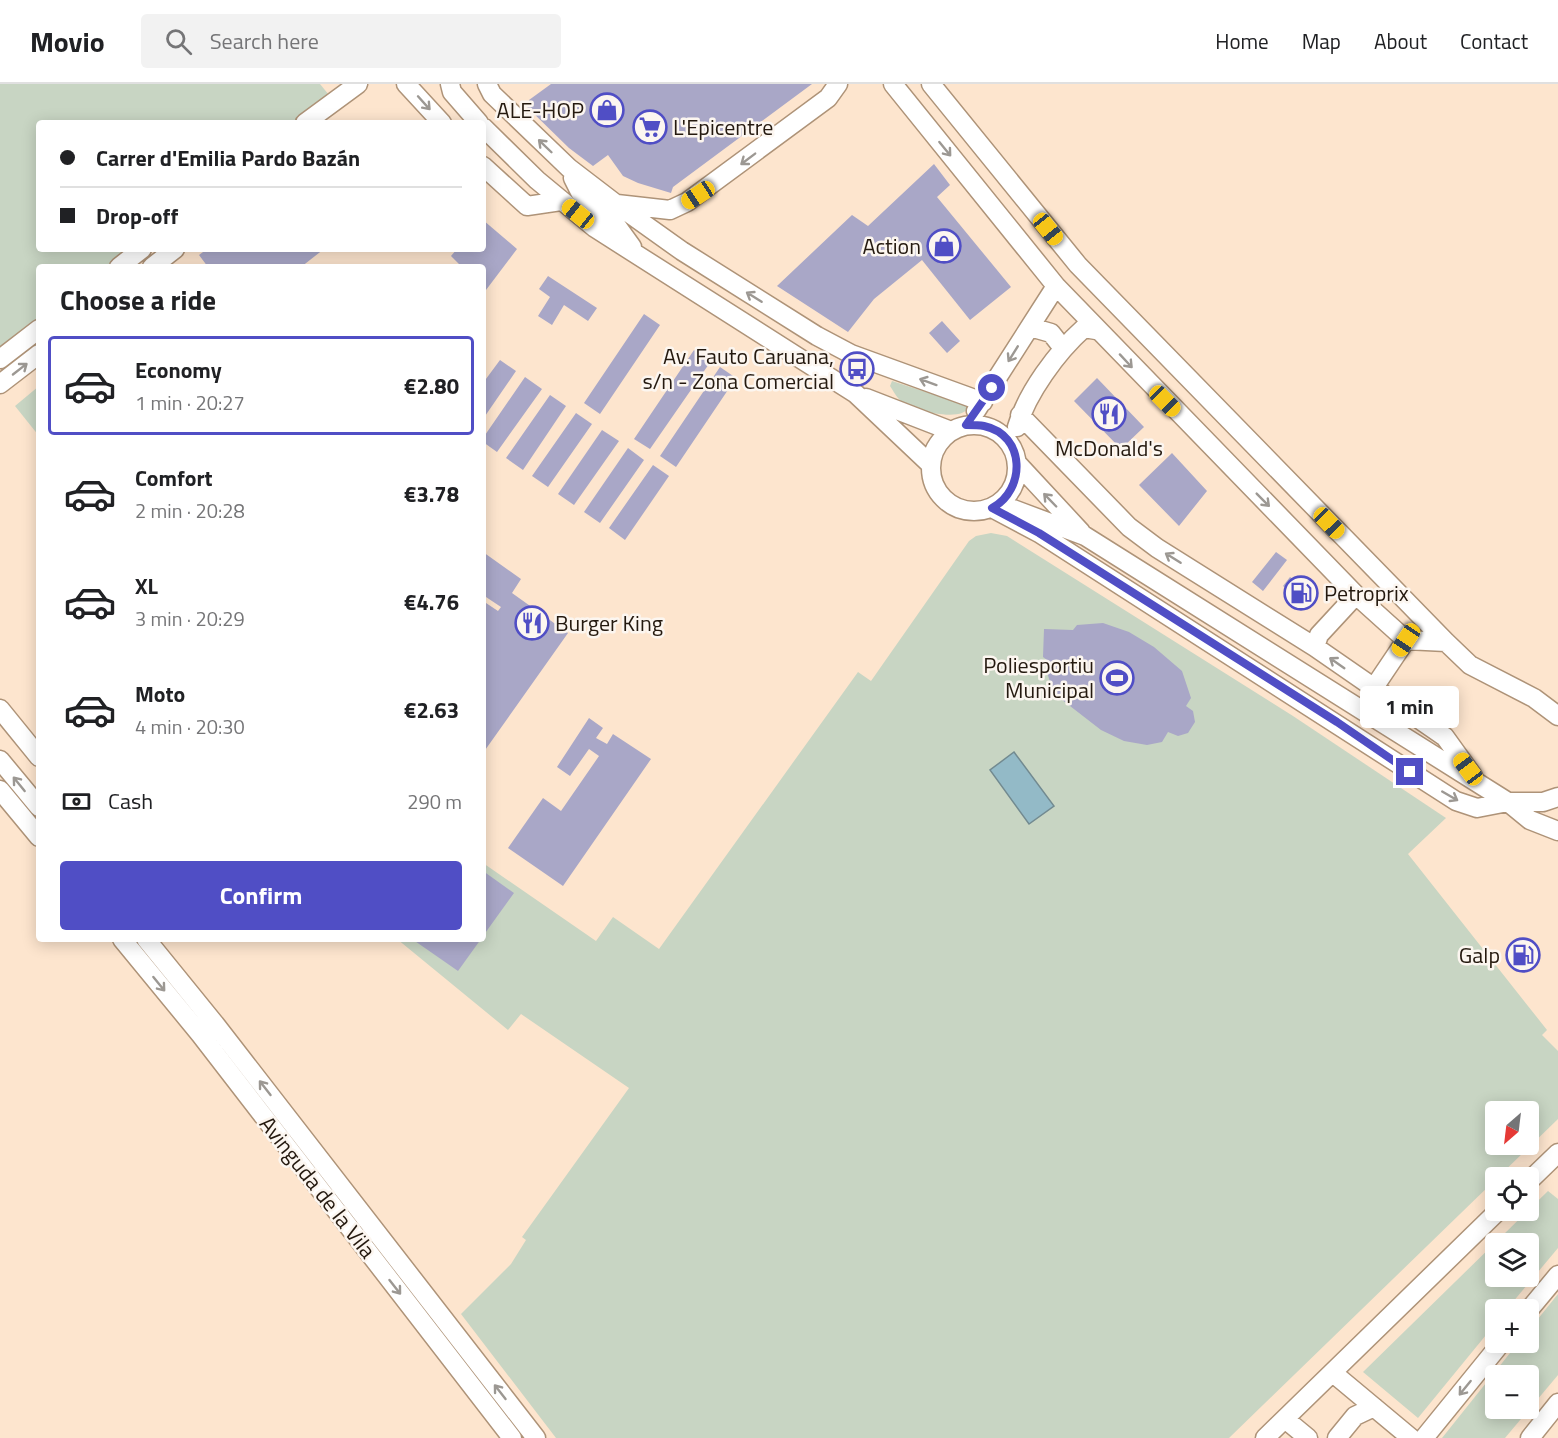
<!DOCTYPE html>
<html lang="en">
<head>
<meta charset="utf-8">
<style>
	:root { --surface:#fff; --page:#f2f2f2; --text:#202124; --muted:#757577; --line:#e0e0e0; --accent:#504ec5 }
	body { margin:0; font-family:"Titillium Web",sans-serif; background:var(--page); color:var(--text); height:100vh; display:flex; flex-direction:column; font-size:22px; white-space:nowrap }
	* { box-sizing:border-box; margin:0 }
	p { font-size:20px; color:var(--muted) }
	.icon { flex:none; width:33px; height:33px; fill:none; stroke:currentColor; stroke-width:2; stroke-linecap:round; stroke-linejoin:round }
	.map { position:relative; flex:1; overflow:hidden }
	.details { position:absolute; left:36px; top:180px; width:450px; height:678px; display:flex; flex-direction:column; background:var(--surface); border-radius:6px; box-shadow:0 3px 15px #0003 }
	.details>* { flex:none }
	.hud { position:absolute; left:36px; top:36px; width:450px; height:132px; border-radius:6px; box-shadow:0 3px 15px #0003; display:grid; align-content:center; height:132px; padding:0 24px; background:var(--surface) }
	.needle { width:39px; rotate:208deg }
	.controls { position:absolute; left:1485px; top:1017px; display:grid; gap:12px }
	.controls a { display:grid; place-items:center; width:54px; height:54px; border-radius:6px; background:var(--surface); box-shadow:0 3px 15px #0003; font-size:30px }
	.end { position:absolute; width:27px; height:27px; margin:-14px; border:8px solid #504ec5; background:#fff; box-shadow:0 0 0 3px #fff }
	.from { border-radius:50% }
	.bubble { position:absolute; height:42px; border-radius:6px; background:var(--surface); box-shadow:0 3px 15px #0003; font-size:20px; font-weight:700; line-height:42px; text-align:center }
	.car { position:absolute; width:18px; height:36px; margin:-18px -9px; border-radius:8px; box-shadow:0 0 4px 2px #0007; background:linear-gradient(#f5c518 24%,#345 0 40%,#f5c518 0 76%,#345 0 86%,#f5c518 0) }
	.hud b { display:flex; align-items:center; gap:21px; height:57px; font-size:22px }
	.hud b+b { border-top:2px solid var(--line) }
	.hud i { width:15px; height:15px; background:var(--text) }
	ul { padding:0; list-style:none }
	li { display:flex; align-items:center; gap:18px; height:99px; margin:0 12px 9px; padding:0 12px; border:3px solid transparent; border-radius:6px }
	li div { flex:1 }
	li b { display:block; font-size:22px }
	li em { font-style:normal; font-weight:700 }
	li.current { border-color:var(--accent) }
	li>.icon { width:54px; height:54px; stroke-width:1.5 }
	h2 { padding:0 24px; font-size:27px; line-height:72px }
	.pay { display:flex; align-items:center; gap:15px; height:66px; padding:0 24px; font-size:22px }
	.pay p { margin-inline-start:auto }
	.button { display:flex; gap:12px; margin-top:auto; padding:12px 24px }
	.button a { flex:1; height:69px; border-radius:6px; background:var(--accent); color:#fff; font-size:24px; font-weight:700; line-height:69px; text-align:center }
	header { display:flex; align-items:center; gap:36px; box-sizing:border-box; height:84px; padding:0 30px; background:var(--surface); border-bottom:2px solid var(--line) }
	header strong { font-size:28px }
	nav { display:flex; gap:33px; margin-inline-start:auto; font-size:21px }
	.search { width:420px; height:54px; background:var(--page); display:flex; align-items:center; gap:15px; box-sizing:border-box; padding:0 21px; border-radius:6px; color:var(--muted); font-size:22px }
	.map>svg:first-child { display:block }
</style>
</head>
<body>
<header>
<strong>Movio</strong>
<div class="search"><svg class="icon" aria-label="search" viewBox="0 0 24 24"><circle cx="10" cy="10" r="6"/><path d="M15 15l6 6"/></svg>Search here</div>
<nav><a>Home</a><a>Map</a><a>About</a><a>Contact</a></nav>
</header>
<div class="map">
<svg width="1558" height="1354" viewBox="0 0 1558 1354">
	<rect width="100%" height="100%" fill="#fde5ce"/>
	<path fill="#c8d5c3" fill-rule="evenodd" d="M0,0H320L329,11L293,39H39V165H129L105,183H39V234L0,264Z
		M892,297L969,322C964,340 911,326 901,317C896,313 893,306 890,302Z
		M39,302V352L15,322Z
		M991,449L1007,452L1293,632L1446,734L1408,770L1547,946L1542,951L1558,967V1035L1229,1354H556L461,1230L511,1180L526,1156L522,1153L629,1004L521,930L508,946L397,855H483V779L596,857L613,833L659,865L858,588L871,597L969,457L976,452ZM1496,1028H1528V1060H1496Z
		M1548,1107L1558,1115V1164L1507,1225L1496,1226L1495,1240L1418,1334L1363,1288ZM1496,1160H1528V1192H1496Z
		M1558,1210V1291L1505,1354H1442L1518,1259L1528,1258L1529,1246ZM1496,1292H1528V1324H1496Z"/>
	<path fill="#93bac7" stroke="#728a90" stroke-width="1.5" d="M1014,668L1054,722L1029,740L990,686Z"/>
	<path fill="#a9a7c7" d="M551,0H812L673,103L671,109L638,99L623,92L608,71L593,82L569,64L527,23L529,16Z
		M934,80L950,101L937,113L1011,203L970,236L922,176L874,215L848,248L777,202L852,131L868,142Z
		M483,136L517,165L486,206L483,203V183H462L451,172L457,165H483Z
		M207,165H324L301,183H208L199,171Z
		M548,192L597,224L588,237L564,221L552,241L538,232L550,213L539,205Z
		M644,230L660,241L600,330L584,319Z
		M942,237L960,257L947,269L929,249Z
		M694,266L711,277L650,365L634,355Z
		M500,276L516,287L483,335V299Z
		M720,283L736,294L676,383L660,372Z
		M525,293L542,305L497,368L483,358V354Z
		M1097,294L1144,343L1121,365L1074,317Z
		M550,311L566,322L523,386L506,374Z
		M576,329L592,340L548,403L532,392Z
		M602,346L619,357L574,421L558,410Z
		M628,364L644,376L600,439L584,428Z
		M1172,369L1207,407L1179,442L1139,401Z
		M653,381L669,392L625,456L609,444Z
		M483,468L521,495L512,509L568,549L483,669V517L498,527L501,523L483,511Z
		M1276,468L1287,476L1263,507L1252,498Z
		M1290,493L1316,512L1309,522L1283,502Z
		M1103,539L1129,548L1154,563L1182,587L1191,614L1186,622L1193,627L1195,638L1188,649L1178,652L1168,648L1162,658L1147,661L1124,657L1101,646L1061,615L1051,601L1046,585L1051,579L1043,573L1044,545L1073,546L1077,541Z
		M589,634L603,644L596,654L607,660L613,650L651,675L563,802L508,764L543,714L561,727L599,672L589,665L570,692L557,683Z
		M483,787L514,809L483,852Z
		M412,855H481L458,887Z"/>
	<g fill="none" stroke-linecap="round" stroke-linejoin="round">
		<defs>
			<path id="minor" d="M406,0L442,39
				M450,0L452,8L479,39
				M487,0L492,10L569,84L616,120L682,167L817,252L851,270L983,318
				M893,0L1056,202L1356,511L1406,556L1446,558
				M931,0L1078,181L1446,558L1470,581L1534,614L1558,632
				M305,39L358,0
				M483,43L537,96L595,144L856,310L930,380
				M483,82L527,122L561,117
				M573,94L580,108L614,138L632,163
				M617,120L670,126L687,118L828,14L838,0
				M119,183L142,165
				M152,183L175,165
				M1030,243L1051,249L1062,263
				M0,275L39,245
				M0,300L39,270
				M866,314L951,347
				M976,327L1056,202
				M1020,331L1129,443L1157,464L1315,563L1445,653L1473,692
				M931 384a43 43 0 1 1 86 0a43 43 0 1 1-86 0Z
				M1017,343C1027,309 1057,268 1084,244L1096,246
				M1017,379L1081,448
				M992,424L1039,449L1456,717L1477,724L1508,718H1543L1558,713
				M1013,425L1085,452L1508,718L1530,736L1558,747
				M1315,563L1319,551L1356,511
				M1373,605L1406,556
				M0,625L39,673
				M0,676L39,723
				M0,706L39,753
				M122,855L200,950L512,1354
				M146,855L215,940L536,1354
				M1528,1098L1558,1069
				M1528,1227L1558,1191
				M1333,1289L1411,1354
				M1285,1335L1308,1354
				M1265,1354L1499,1126
				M1337,1354L1355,1332L1374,1323
				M1424,1354L1502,1258
				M1530,1354L1558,1319"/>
		</defs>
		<use href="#minor" stroke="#ae9378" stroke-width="21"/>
		<use href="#minor" stroke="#fff" stroke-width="18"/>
	</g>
	<defs><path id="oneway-shaft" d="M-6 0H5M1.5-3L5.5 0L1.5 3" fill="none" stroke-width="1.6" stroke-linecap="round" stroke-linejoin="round" transform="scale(1.5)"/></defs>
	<g stroke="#9c9893">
		<use href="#oneway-shaft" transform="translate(424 19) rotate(48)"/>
		<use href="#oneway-shaft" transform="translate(545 62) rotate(-136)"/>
		<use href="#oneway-shaft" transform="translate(945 65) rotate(51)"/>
		<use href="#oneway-shaft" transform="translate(748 75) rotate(143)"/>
		<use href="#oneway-shaft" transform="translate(754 213) rotate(-148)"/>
		<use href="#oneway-shaft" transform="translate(1013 270) rotate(122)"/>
		<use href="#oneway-shaft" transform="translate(1126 277) rotate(47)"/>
		<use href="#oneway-shaft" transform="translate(20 285) rotate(-38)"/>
		<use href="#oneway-shaft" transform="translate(928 298) rotate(-160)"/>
		<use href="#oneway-shaft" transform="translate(1050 416) rotate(-134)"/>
		<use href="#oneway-shaft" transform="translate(1263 416) rotate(45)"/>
		<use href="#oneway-shaft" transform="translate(1173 474) rotate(-148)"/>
		<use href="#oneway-shaft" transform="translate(1337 579) rotate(-145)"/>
		<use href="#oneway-shaft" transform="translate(19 700) rotate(-129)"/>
		<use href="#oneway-shaft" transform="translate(1450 712) rotate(30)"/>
		<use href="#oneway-shaft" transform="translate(159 900) rotate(51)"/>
		<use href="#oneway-shaft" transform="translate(265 1004) rotate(-128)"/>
		<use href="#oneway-shaft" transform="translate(395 1203) rotate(52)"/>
		<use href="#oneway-shaft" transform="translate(1465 1304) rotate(129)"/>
		<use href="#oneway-shaft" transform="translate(500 1308) rotate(-128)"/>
	</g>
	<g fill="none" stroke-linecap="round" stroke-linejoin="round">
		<path stroke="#504ec5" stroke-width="8" d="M992,304L966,341C971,341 979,341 984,342C1026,351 1026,406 992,424L1039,449L1337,638L1410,688"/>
	</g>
	<defs>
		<symbol id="shop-ring" viewBox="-11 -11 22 22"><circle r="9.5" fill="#fcf6f0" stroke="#504ec5" stroke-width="1.5"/><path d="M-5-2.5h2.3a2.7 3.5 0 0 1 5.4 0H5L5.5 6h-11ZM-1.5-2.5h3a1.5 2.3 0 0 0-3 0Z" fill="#504ec5"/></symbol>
		<symbol id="supermarket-ring" viewBox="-11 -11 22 22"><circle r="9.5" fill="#fcf6f0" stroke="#504ec5" stroke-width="1.5"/><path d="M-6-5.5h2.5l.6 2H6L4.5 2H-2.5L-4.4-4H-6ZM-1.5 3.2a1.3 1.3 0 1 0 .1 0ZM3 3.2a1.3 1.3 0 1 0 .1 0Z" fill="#504ec5"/></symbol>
		<symbol id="bus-ring" viewBox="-11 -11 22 22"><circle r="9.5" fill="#fcf6f0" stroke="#504ec5" stroke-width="1.5"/><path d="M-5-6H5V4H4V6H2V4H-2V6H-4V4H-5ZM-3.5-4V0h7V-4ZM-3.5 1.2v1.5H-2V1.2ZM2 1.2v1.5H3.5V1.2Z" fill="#504ec5"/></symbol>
		<symbol id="restaurant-ring" viewBox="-11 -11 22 22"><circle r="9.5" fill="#fcf6f0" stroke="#504ec5" stroke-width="1.5"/><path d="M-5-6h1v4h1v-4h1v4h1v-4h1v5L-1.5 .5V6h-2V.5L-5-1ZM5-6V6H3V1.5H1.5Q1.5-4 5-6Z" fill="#504ec5"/></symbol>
		<symbol id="fuel-ring" viewBox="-11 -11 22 22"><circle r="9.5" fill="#fcf6f0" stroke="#504ec5" stroke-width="1.5"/><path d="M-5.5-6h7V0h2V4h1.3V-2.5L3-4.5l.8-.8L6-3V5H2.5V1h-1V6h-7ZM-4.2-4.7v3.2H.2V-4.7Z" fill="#504ec5"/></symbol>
		<symbol id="stadium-ring" viewBox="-11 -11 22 22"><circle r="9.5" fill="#fcf6f0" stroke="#504ec5" stroke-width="1.5"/><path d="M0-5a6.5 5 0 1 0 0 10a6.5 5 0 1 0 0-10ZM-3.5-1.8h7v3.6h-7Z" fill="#504ec5"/></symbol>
	</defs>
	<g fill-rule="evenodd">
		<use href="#shop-ring" x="588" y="7" width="38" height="38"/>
		<use href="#supermarket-ring" x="631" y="24" width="38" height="38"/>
		<use href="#shop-ring" x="925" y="143" width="38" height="38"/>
		<use href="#bus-ring" x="838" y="266" width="38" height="38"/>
		<use href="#restaurant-ring" x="1090" y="311" width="38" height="38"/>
		<use href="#fuel-ring" x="1282" y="490" width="38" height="38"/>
		<use href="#restaurant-ring" x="513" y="520" width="38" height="38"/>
		<use href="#stadium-ring" x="1098" y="575" width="38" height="38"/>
		<use href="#fuel-ring" x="1504" y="852" width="38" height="38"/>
	</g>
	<g text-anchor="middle" stroke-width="5" stroke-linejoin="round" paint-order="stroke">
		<g font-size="22" fill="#24190f" stroke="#fcf6f0" text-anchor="end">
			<text x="584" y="34">ALE-HOP</text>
			<text x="673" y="51" text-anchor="start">L'Epicentre</text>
			<text x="921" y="170">Action</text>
			<text x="834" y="280">Av. Fauto Caruana,<tspan x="834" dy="25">s/n - Zona Comercial</tspan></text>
			<text x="1109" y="372" text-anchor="middle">McDonald's</text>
			<text x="1324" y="517" text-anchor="start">Petroprix</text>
			<text x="555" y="547" text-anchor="start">Burger King</text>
			<text x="1094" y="589">Poliesportiu<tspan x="1094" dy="25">Municipal</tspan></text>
			<text x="1500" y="879">Galp</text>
		</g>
		<g font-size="22" fill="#24190f" stroke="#fcf6f0">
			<text transform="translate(318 1103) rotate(52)" y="8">Avinguda de la Vila</text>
		</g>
	</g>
</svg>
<div class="controls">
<a><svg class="needle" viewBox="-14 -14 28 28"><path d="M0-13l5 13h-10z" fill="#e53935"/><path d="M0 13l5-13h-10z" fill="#757577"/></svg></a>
<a><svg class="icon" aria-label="locate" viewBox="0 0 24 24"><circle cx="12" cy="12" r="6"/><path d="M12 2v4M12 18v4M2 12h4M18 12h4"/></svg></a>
<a><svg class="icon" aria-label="layers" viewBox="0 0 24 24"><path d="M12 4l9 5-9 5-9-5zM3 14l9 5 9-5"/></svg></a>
<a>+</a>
<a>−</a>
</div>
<i class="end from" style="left:992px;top:304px"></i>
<i class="end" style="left:1410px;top:688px"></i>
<div class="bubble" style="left:1360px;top:602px;width:99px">1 min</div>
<i class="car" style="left:698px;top:111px;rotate:237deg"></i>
<i class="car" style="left:578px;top:130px;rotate:309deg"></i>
<i class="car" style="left:1048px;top:145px;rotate:141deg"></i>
<i class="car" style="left:1165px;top:317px;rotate:135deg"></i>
<i class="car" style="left:1329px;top:439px;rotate:136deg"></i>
<i class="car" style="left:1406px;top:556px;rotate:214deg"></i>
<i class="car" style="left:1468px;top:685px;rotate:323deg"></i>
<div class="hud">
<b><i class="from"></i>Carrer d'Emilia Pardo Bazán</b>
<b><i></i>Drop-off</b>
</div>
<section class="details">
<h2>Choose a ride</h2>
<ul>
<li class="current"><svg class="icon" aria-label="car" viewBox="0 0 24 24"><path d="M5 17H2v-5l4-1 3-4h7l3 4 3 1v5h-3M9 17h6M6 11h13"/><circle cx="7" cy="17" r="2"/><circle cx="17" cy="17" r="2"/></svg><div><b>Economy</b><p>1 min · 20:27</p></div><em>€2.80</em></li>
<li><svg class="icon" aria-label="car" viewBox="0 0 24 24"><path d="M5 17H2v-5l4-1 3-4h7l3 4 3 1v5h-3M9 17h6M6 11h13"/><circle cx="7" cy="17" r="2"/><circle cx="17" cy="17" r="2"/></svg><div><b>Comfort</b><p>2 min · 20:28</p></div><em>€3.78</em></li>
<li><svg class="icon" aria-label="car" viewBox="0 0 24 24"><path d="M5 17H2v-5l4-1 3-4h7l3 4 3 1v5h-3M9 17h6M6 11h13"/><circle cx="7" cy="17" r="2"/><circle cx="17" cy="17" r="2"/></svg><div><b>XL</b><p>3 min · 20:29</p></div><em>€4.76</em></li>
<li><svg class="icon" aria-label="car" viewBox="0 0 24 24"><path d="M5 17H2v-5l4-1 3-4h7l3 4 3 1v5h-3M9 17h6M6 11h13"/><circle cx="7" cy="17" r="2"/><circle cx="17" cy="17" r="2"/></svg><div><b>Moto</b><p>4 min · 20:30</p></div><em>€2.63</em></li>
</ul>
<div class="pay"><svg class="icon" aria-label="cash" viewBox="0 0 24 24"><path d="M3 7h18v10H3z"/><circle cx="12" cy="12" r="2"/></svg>Cash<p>290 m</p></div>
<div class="button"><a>Confirm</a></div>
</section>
</div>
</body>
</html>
